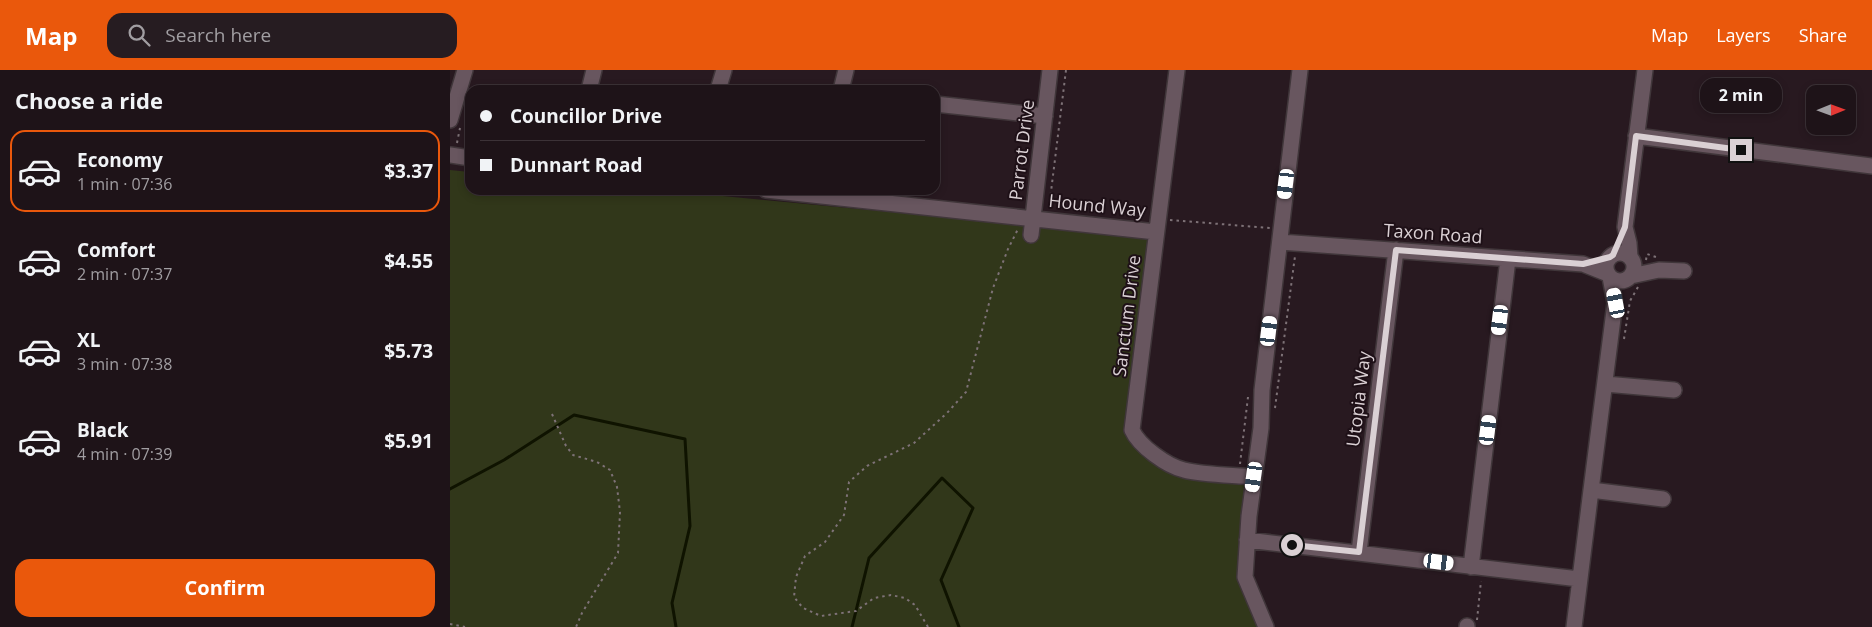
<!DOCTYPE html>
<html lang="en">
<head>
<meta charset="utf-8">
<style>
	:root { --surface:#1e1318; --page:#261c21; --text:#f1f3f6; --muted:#a19ea2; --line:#3c3237; --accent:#ea580c }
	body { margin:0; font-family:"Open Sans",sans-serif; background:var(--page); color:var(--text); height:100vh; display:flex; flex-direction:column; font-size:19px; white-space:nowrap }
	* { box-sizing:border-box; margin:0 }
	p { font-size:16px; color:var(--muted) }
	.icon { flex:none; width:28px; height:28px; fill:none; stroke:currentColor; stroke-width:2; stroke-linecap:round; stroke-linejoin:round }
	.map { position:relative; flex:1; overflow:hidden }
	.panel { display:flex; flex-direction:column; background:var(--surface); width:450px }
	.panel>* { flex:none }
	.guide { position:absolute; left:15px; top:15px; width:475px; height:110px; border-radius:15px; box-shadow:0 2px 8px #0003,0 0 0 1px var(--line); display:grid; align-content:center; height:110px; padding:0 15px; background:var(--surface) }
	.needle { width:32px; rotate:89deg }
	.fabs { position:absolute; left:1356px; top:15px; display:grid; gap:10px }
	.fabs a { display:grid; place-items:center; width:50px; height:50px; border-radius:10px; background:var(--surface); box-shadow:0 2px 8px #0003,0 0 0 1px var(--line); font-size:25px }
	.end { position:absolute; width:22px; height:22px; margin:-11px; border:6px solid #dad0d4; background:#111; box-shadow:0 0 0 2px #111 }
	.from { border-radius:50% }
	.bubble { position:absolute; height:35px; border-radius:15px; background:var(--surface); box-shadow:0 2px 8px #0003,0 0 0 1px var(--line); font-size:16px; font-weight:700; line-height:35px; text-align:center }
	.car { position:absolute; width:15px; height:30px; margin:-15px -8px; border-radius:6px; box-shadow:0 0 4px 1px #0007; background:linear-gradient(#fff 24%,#345 0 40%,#fff 0 76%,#345 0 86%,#fff 0) }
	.guide b { display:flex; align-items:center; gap:18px; height:48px; font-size:19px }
	.guide b+b { border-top:1px solid var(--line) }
	.guide i { width:12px; height:12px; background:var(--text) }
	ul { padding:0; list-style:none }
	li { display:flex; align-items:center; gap:15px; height:82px; margin:0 10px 8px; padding:0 5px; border:2px solid transparent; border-radius:15px }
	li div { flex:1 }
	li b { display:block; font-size:19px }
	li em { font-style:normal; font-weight:700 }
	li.current { border-color:var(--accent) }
	li>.icon { width:45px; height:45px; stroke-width:1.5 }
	h2 { padding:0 15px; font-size:22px; line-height:60px }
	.button { display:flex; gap:10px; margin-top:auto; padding:10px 15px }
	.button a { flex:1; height:58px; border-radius:15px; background:var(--accent); color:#fff; font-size:20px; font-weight:700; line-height:58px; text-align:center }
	header { display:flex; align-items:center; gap:30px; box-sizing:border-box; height:70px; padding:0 25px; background:var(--accent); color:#fff }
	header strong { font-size:24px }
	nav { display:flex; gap:28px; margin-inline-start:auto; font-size:18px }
	.search { width:350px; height:45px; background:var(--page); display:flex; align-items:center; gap:12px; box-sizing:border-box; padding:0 18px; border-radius:15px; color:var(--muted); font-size:19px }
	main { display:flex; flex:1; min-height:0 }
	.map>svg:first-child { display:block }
</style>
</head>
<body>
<header>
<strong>Map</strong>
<div class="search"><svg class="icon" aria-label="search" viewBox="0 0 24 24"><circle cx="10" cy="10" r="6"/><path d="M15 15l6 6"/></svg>Search here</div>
<nav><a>Map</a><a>Layers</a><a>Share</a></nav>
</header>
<main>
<section class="panel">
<h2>Choose a ride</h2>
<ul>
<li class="current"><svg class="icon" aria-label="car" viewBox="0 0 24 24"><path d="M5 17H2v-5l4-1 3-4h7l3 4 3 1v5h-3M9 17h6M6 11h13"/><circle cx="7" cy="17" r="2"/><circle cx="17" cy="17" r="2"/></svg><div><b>Economy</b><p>1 min · 07:36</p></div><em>$3.37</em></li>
<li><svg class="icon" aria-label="car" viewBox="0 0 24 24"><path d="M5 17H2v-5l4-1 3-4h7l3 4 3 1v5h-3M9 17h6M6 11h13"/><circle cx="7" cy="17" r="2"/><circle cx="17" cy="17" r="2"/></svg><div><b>Comfort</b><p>2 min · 07:37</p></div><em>$4.55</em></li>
<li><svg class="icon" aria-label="car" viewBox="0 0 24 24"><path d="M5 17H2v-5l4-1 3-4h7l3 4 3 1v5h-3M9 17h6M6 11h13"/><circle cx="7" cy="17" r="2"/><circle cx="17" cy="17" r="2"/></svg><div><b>XL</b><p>3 min · 07:38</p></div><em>$5.73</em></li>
<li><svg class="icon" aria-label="car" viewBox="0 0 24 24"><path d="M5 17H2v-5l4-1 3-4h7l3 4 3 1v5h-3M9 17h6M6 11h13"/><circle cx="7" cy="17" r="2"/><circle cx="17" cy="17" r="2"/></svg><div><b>Black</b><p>4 min · 07:39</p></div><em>$5.91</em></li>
</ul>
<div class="button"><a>Confirm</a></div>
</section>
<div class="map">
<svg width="1422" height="557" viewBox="0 0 1422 557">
	<rect width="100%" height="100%" fill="#281920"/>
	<path fill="#31371a" d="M0,100L20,102V120H211L700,167L678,360L730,401L798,409L792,508L812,557H0Z"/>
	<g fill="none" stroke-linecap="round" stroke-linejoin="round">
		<path stroke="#0f1300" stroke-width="3" d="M0,419L54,390L124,345L235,369L240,456L222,533L226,557
			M402,557L419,488L492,408L523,438L491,510L509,557"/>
		<defs>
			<path id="minor" d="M727,0L682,360C689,376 717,396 734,400C753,405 783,405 804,407
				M139,20L144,0
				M268,20L274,0
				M391,20L396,0
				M485,34L595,46
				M0,50L15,0
				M1186,66L1422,96
				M0,85L20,88
				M316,120L706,162
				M581,165L600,0
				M830,172L1133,194L1158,204
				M1156 197a14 14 0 1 1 28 0a14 14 0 1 1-28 0Z
				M1180,187L1179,173L1175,157L1195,0
				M1181,206L1209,200L1234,201
				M1155,314L1224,320
				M1141,420L1165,233L1160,207
				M797,470L1129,509
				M909,482L946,180
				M1021,497L1058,189
				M816,557L795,507L799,446L811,358L812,320L850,0
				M1017,557V556
				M1124,557L1141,420L1213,429"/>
		</defs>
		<use href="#minor" stroke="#40363a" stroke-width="18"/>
		<path stroke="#7e7277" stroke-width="2" stroke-dasharray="2.5 4" stroke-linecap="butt" d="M406,15L453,20
			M7,73L10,58
			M599,138L616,0
			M720,150L820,158
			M1196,190L1197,184L1206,187
			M1174,269L1180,231L1188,217
			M825,338L845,186
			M102,344L116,376L123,385L147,392L160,400L167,417L170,442L168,483L132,543L126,557
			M790,394L798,327
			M1027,550L1031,511
			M0,554L15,557
			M478,557L465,535L455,528L441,525L424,528L406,541L371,546L353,538L344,527L346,507L355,486L375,472L394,445L399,412L417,396L464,373L497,343L516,322L543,218L558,179L568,159"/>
		<use href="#minor" stroke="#68565f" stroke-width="15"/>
	</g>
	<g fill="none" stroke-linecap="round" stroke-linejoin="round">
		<path stroke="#dad0d4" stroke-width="6" d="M842,475L909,482L946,180L1133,194L1160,187L1163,185L1175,157L1186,66L1291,80"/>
	</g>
	<g text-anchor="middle" stroke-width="4" stroke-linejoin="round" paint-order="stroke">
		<g font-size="18" fill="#dad0d4" stroke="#1e1017">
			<text transform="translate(572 80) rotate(-83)" y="6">Parrot Drive</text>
			<text transform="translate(647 136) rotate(6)" y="6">Hound Way</text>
			<text transform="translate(983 164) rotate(4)" y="6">Taxon Road</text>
			<text transform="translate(677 246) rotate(-83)" y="6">Sanctum Drive</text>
			<text transform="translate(909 329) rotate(-83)" y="6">Utopia Way</text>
		</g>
	</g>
</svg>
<div class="fabs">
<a><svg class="needle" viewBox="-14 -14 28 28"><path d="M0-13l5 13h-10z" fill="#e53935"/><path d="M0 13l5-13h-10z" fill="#a19ea2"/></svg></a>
</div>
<i class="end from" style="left:842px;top:475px"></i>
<i class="end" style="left:1291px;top:80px"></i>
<div class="bubble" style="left:1250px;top:8px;width:82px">2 min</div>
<i class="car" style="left:836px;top:114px;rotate:187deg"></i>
<i class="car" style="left:1166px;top:233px;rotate:349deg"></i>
<i class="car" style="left:1050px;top:250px;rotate:187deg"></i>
<i class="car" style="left:819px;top:261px;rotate:7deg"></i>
<i class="car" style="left:1038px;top:360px;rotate:7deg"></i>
<i class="car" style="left:804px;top:407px;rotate:188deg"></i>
<i class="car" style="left:989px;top:492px;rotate:97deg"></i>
<div class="guide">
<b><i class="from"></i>Councillor Drive</b>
<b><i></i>Dunnart Road</b>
</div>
</div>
</main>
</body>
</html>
